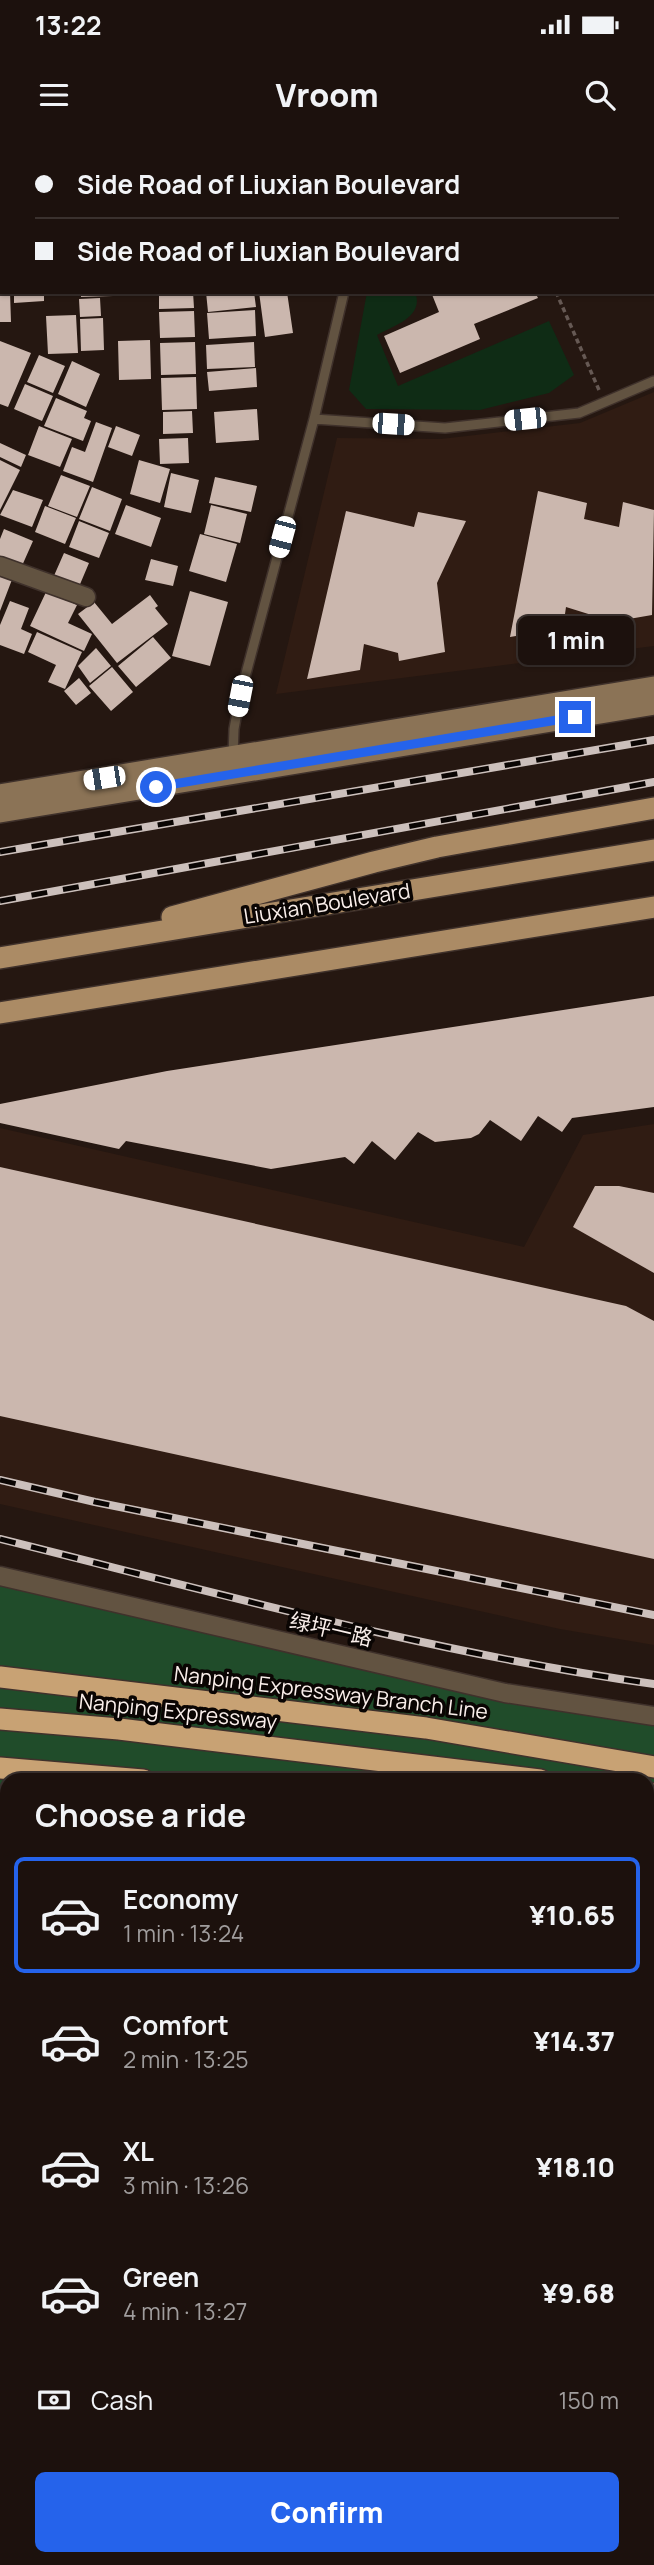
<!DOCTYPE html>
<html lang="en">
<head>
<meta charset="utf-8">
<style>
	:root { --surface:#1c110d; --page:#291f1b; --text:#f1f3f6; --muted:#a09d9d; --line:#3a312e; --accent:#2563eb }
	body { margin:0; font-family:Manrope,"Noto Sans SC",sans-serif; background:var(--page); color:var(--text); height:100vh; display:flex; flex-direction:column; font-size:26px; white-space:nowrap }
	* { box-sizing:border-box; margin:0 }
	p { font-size:23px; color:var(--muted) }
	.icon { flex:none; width:38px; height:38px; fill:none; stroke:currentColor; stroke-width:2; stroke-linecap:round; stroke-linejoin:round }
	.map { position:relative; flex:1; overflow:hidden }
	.sheet { position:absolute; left:0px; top:1633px; width:654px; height:793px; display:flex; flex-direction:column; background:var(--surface); border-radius:21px 21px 0 0; box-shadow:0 2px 5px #0004,0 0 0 2px var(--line) }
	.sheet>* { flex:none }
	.top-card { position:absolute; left:0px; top:0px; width:654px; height:154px; box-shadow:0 2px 5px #0004,0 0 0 2px var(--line); display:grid; align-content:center; height:154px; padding:0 35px; background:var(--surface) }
	.end { position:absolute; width:32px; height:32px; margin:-16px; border:9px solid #2563eb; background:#fff; box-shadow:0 0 0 4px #fff }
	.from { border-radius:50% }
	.bubble { position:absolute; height:49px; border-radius:10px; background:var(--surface); box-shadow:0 2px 5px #0004,0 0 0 2px var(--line); font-size:23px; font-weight:800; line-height:49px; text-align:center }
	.car { position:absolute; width:21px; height:42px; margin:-21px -10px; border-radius:9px; box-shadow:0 0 5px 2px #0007; background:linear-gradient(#fff 24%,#345 0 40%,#fff 0 76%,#345 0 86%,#fff 0) }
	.top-card b { display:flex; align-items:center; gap:24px; height:66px; font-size:26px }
	.top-card b+b { border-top:2px solid var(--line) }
	.top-card i { width:18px; height:18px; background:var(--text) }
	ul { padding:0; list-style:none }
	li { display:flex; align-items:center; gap:21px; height:116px; margin:0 14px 10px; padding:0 21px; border:4px solid transparent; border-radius:10px }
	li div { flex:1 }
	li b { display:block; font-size:26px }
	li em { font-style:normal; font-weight:800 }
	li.active { border-color:var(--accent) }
	li>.icon { width:63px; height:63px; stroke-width:1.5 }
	h2 { padding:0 35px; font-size:32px; line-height:84px }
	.pay { display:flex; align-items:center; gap:18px; height:77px; padding:0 35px; font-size:26px }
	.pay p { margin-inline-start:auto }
	.button { display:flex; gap:14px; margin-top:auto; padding:14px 35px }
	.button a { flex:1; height:80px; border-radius:10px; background:var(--accent); color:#fff; font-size:28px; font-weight:800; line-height:80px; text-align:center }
	.status { display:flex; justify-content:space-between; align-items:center; height:49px; padding:0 35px; background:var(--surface); direction:ltr }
	.status svg { height:19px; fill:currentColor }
	header { display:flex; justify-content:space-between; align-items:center; height:91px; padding:0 35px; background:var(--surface); font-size:32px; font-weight:800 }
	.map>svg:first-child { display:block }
</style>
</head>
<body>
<div class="status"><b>13:22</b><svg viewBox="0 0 49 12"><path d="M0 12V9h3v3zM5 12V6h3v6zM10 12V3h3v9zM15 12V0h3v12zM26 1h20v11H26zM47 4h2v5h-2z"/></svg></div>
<header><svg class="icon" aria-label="menu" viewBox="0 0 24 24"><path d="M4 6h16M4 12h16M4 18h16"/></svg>Vroom<svg class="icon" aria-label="search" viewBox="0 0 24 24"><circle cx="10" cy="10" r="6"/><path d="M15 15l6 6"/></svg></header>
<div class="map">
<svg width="654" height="2425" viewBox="0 0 654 2425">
	<rect width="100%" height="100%" fill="#251711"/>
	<path fill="#301c13" d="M654,252V506L276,554L337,298L441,299L580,283Z
		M654,984V1505L560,1489L0,1364V988L524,1107L583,995Z"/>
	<path fill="#0f2c15" d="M367,152H415C425,177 393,186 377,195L398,246L549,181L574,235L549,253L480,270L366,269L349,250Z"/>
	<path fill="#204c2a" d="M0,1444L654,1580V2425H0V2155L7,2152V2418H648V1640H7V1726L0,1722Z"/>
	<path fill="#cbb7ae" d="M0,152H10L11,182H0Z
		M14,152H44V161L14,163Z
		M81,152H112L113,156L81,157Z
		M159,152H193L194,168L159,169Z
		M206,152H254L256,167L208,172Z
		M259,152H287L293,193L265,197Z
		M431,152H535L538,158L474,184L480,199L400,233L384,196L439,172Z
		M100,158L101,176L80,177L79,159Z
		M255,170L256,196L209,199L207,173Z
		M194,171L195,197L160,198L159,172Z
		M76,175L78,213L48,214L46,176Z
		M103,178L104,210L81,211L80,179Z
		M150,200L151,239L119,240L118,201Z
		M0,201L31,213L8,267L0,264Z
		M195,202L196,234L161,235L160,203Z
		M254,202L255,227L207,229L206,205Z
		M39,215L65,226L53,253L27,242Z
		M72,221L100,234L86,267L58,254Z
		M256,228L257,247L209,251L207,232Z
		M196,237L197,269L162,270L161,238Z
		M25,244L53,256L42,281L14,269Z
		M56,258L87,271L84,278L91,281L83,301L44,286Z
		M257,269L259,300L216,303L214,272Z
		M192,271L193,293L163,294V272Z
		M96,282L112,288L93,342L63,331L72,307L85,312Z
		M39,286L72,299L60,327L28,315Z
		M116,286L140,295L132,316L108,307Z
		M188,298L189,323L160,324L159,299Z
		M0,303L26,315L21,327L0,317Z
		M0,320L20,330L0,370Z
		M139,320L170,329L160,363L130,354Z
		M171,333L199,340L191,373L164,367Z
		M61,335L90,346L77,377L48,366Z
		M215,337L257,346L251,372L209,363Z
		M92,347L122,359L110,391L79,379Z
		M13,350L43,360L32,387L0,375Z
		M538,351L587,363L584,379L619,387L623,362L654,370L652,475L600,484L598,477L566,467L563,488L510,497Z
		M126,365L161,378L151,407L115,394Z
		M211,365L247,374L240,403L204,394Z
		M45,366L76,378L65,404L35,392Z
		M346,371L414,387L418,372L466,381L437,443L445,512L399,521L398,513L364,504L360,530L307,539Z
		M79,381L109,393L99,418L69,407Z
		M4,389L33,401L21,428L0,419V399Z
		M200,394L237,404L226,442L189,431Z
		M64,413L89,423L78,449L53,438Z
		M151,419L178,426L173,446L145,440Z
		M0,432L13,437L0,471Z
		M47,450L77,465L68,483L92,494L84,511L30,486Z
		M190,451L228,462L210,526L172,516Z
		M150,455L158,466L155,468L168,484L117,523L78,474L94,462L112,484Z
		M10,461L29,468L21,489L32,494L24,514L0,505V485Z
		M37,492L82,512L65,549L48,542L56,525L28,512Z
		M153,497L171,518L136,547L118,526Z
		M96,508L111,526L90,543L78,526Z
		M112,527L133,552L111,571L89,546Z
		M79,538L91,553L76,565L64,551Z
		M654,856V967L572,978L562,992L538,976L521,1001L490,980L479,994L471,998L435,1002L418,992L395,1020L372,1001L354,1024L345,1017L271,1029L126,1001L119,1009L0,983V964L167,931Z
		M0,1027L626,1166L654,1181V1419L0,1276Z
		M595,1046H619L654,1053V1133L573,1087Z"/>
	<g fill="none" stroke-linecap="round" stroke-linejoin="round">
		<defs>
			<path id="lane" d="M376,2L377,0
				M314,279L445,288L579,273L654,241
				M233,615L234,589L240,556L314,279L344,152"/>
			<path id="street" d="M0,426L86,457
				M0,1436L505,1553L654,1576"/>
			<path id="secondary" d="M0,655L654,547
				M0,672L654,564"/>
			<path id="primary" d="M172,777L374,722L437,707L654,668
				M0,818L654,710
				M0,873L654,767"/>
			<path id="highway" d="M0,1537L426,1588L654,1627
				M0,1579L119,1589L540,1640
				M0,1628L143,1640
				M648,1654H654
				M0,1680L7,1681
				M648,1693L654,1694
				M648,1733H654"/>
		</defs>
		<use href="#lane" stroke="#3f312b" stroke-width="12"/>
		<use href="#street" stroke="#3f312b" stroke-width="21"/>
		<use href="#secondary" stroke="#3f312b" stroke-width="24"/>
		<use href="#primary" stroke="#3f312b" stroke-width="24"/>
		<use href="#highway" stroke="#3f312b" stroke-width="24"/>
		<path stroke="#665954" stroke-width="3.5" stroke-dasharray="5 3.5" stroke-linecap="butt" d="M613,0L614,2
			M556,152L599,250"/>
		<use href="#lane" stroke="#625341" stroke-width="9"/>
		<use href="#street" stroke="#625341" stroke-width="18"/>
		<use href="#secondary" stroke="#8b7356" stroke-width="21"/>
		<use href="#primary" stroke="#ab8b65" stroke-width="21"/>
		<use href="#highway" stroke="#c8a274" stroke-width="21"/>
		<defs>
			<path id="rail" d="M0,712L654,600
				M0,761L654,642
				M0,1340L95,1362L654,1475
				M0,1399C217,1453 432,1513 654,1544"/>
		</defs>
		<use href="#rail" stroke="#ccc0bc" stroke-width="8"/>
		<use href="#rail" stroke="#0a0503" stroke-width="5" stroke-dasharray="16" stroke-linecap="butt"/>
	</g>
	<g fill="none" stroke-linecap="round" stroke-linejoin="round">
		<path stroke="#2563eb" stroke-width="9" d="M156,647L575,577"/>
	</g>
	<g text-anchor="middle" stroke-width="7" stroke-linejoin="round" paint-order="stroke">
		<g font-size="21" fill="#faefeb" stroke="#0a0503">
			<text transform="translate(327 764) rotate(-9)" y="7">Liuxian Boulevard</text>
			<text transform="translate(331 1490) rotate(13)" y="7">绿坪一路</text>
			<text transform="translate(331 1553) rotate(7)" y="7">Nanping Expressway Branch Line</text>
			<text transform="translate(178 1572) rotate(6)" y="7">Nanping Expressway</text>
		</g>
	</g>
</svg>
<i class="end from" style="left:156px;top:647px"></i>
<i class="end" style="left:575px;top:577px"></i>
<div class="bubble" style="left:518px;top:476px;width:116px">1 min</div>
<i class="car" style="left:525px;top:279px;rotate:264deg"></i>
<i class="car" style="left:393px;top:284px;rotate:94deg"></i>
<i class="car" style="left:282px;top:397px;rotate:195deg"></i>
<i class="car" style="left:240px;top:556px;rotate:191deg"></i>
<i class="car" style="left:104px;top:638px;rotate:261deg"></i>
<div class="top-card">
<b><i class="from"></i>Side Road of Liuxian Boulevard</b>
<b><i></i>Side Road of Liuxian Boulevard</b>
</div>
<section class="sheet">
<h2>Choose a ride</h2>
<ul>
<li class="active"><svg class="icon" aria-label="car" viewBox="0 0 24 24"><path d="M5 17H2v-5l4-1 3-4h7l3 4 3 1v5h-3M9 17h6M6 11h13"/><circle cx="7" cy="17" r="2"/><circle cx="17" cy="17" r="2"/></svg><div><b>Economy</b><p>1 min · 13:24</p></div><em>¥10.65</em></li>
<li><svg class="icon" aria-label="car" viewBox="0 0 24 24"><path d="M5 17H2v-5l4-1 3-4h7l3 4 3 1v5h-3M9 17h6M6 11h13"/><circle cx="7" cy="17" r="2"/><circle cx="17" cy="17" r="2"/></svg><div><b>Comfort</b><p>2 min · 13:25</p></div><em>¥14.37</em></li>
<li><svg class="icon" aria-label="car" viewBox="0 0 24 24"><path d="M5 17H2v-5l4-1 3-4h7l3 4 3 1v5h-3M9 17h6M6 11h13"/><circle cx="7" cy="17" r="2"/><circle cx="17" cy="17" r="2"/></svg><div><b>XL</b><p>3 min · 13:26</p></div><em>¥18.10</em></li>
<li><svg class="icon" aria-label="car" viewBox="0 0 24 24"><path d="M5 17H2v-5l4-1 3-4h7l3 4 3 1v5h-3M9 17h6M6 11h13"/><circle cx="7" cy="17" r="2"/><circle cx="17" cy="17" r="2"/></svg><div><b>Green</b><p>4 min · 13:27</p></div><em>¥9.68</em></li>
</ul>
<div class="pay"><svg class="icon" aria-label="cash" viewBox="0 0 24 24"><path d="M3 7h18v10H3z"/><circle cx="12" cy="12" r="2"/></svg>Cash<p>150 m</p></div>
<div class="button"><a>Confirm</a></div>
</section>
</div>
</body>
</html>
